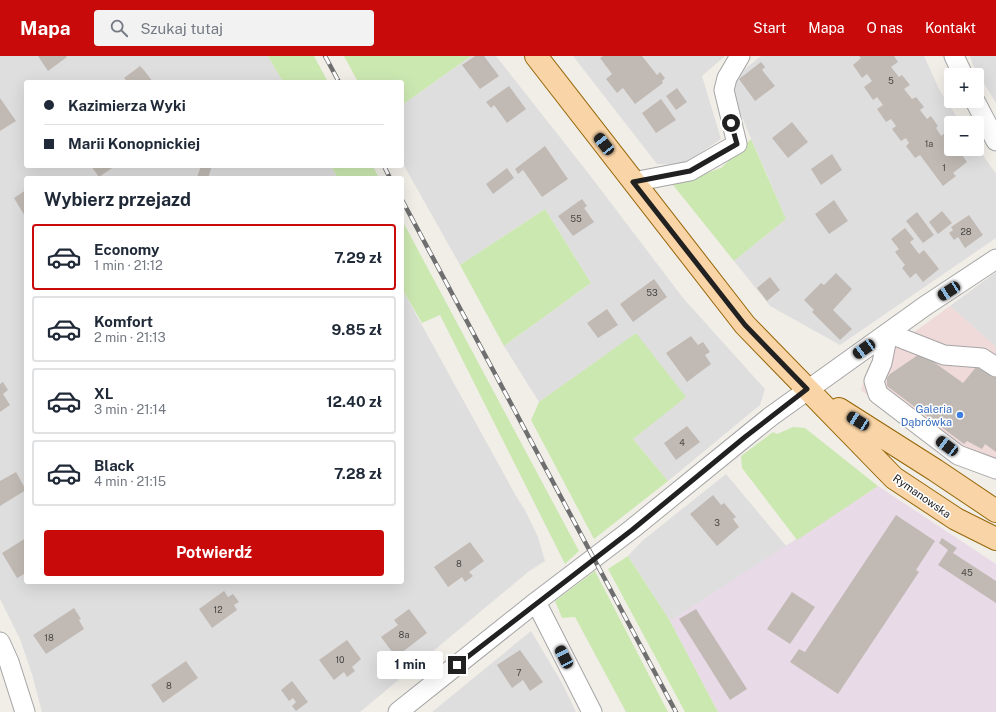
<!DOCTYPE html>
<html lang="pl">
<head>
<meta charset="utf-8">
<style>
	:root { --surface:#fff; --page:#f2f2f3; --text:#1f2937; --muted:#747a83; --line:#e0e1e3; --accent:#c80a0b }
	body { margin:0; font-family:"Public Sans",sans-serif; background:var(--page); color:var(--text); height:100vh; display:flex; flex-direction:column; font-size:15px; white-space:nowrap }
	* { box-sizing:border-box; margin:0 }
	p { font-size:13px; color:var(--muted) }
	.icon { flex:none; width:22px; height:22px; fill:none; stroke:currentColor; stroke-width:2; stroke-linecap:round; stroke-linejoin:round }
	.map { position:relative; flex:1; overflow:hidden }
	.panel { position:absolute; left:24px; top:120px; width:380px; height:408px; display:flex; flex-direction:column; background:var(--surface); border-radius:4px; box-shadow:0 4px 16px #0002 }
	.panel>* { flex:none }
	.banner { position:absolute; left:24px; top:24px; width:380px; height:88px; border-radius:4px; box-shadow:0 4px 16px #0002; display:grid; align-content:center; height:88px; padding:0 20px; background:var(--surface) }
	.buttons { position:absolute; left:944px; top:12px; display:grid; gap:8px }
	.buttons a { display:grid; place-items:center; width:40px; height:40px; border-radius:4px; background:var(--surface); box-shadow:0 4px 16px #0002; font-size:20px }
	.end { position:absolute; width:18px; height:18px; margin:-9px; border:5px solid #212121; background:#fff; box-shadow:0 0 0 2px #fff }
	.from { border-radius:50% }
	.bubble { position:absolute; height:28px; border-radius:4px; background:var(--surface); box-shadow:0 4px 16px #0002; font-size:13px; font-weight:700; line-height:28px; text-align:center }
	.car { position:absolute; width:12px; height:24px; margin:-12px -6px; border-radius:5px; box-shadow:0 0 3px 1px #0007; background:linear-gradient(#222 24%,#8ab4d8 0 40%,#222 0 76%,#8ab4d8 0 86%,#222 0) }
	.banner b { display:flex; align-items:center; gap:14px; height:38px; font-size:15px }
	.banner b+b { border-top:1px solid var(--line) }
	.banner i { width:10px; height:10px; background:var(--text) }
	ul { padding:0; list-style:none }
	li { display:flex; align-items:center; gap:12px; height:66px; margin:0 8px 6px; padding:0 12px; border:2px solid var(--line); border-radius:4px }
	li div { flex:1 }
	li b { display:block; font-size:15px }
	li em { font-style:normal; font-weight:700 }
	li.current { border-color:var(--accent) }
	li>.icon { width:36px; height:36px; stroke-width:1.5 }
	h2 { padding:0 20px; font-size:18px; line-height:48px }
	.button { display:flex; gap:8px; margin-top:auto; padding:8px 20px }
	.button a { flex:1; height:46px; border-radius:4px; background:var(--accent); color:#fff; font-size:16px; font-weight:700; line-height:46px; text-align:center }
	header { display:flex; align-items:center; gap:24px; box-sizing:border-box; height:56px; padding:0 20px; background:var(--accent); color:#fff }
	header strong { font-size:19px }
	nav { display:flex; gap:22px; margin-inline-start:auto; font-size:14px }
	.search { width:280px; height:36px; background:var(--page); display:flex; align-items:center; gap:10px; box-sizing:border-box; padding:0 14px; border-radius:4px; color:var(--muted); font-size:15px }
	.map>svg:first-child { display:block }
</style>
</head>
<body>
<header>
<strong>Mapa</strong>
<div class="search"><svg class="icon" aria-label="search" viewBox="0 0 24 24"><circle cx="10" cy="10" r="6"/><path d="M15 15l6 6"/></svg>Szukaj tutaj</div>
<nav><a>Start</a><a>Mapa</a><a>O nas</a><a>Kontakt</a></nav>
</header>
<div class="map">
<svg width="996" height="656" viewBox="0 0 996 656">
	<rect width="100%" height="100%" fill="#f1eee8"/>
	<path fill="#dfdede" d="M0,0H268L283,26H26V110H331L338,122H26V526H402V233L516,440L525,454L538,481L545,505L528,516L360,656H42L32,618L20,583L0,543Z
		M471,0H496L592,122L683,242L765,333L760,349L668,425L633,383L637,277L539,346L504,290L591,227L545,153L460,209L402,106V49Z
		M573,0H725L702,20L721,83L682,109L657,108Z
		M761,0H924L940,35L961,67H951V93H977V90L996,118V182L840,289L770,250L734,205L786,163L731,36L737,19Z
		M970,0H996V47L973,9Z
		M996,216V291L950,250Z
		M726,418L787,491L670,565L628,500L642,485Z
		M531,575L562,627L576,656H432Z"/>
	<path fill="#f0d9d9" d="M950,250L996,291V425L982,416L959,408L861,334L869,309Z"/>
	<path fill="#e9dae7" d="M878,430L996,508V656H718L670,565Z"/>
	<path fill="#cce8b1" d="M268,0H314L328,26H283Z
		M344,0H471L402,49V26H358Z
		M751,83L786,163L734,205L673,129L721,112Z
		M331,110H373L379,122H338Z
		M545,153L591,227L504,290L460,209Z
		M402,164L579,495L565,508L440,259L422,267L402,233Z
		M636,277L686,341L633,383L668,425L594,483L531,364L539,346Z
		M793,371L805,372L878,430L797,484L742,412L741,400L773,376L777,378Z
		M628,500L670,565L718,656H685L608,513Z
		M595,515L668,656H626L575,561L562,562L555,545Z"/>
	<path fill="#c1bab4" d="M38,0H66L67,1L48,15Z
		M475,0H484L499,20L480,33L462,9Z
		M603,0H642L657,19L660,16L665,22L662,25L663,27L635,48L623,32L617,37L606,23L612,18L600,2Z
		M859,0H894L898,6L891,11L899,21L902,19L910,29L904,33L912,43L916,41L924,51L920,54L927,63L931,60L938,70L936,72L941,80L945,77L951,85L949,89L951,93L956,99L960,96L967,106L953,117L956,120L943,130L920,99L915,102L906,90L909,87L906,82L901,85L892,73L896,70L891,63L886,66L877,53L883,49L877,41L873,44L864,31L872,25L867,18L862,22L853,9L861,2Z
		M761,6L765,11L762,14L775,30L755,45L739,23Z
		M140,10L144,14L153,26H128L124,22Z
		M509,30L526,53L507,67L494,49L491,52L486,46Z
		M677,32L687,46L676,54L666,40Z
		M0,42L16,65L0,75Z
		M661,43L676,64L656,77L642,57Z
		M792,66L808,86L788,102L772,82Z
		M545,90L568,123L542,141L523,114L518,118L515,113Z
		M832,98L842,114L821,129L811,113Z
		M91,110H115L99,121Z
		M201,110H212L208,122L197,121Z
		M507,112L514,122L493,138L486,128Z
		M26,134V162L14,142Z
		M582,143L587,150L584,152L594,166L573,180L558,160Z
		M834,144L848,165L829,178L815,158Z
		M942,155L952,167L938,178L929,166Z
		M917,156L934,179L923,187L906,165Z
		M969,159L983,179L965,192L958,181L954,184L949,177L953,174L951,171Z
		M905,172L914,183L910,186L919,198L924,194L939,213L923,226L916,217L910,222L902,212L905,209L895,196L899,193L891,183Z
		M836,217L852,233L833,254L852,273L840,284L812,256L814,254L804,244L821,227L824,229Z
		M770,221L780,234L767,245L757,232Z
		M654,223L667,241L633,266L620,248Z
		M607,253L618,269L598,282L587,267Z
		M691,280L698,289L703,286L710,296L705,299L711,308L687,326L666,297Z
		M921,297L963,327L977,310H981L996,320V396L985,388L982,393L967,385L964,388L887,330V322L890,318Z
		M3,326L8,334L3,338L10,349L0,356V328Z
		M687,370L700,386L676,404L664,387Z
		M16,416L26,434L0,450V425Z
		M713,439L721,449L724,447L736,461L733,463L739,471L717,490L690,458Z
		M896,459L935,485L916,514L919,516L838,638L790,606L799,593L805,596Z
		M26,482V517L17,522L2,497Z
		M942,482L957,492L953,497L996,525V547L938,509L948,494L939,487Z
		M470,486L484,505L469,516L473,520L465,526L462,521L448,531L434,511Z
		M224,535L228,541L233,538L239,546L234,549L237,554L212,572L199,553Z
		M792,536L815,551L790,588L767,573Z
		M74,552L81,563L79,564L84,573L46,598L33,579Z
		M409,553L427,577L396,601L381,581L398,569L394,564Z
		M696,553L747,633L730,644L679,563Z
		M347,584L361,603L352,611L355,615L347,621L344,616L334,624L319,604Z
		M520,594L543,626L530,635L523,624L512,632L497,609Z
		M186,605L198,622L163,647L151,629Z
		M292,625L308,646L296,655L292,650L296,646L293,642L289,645L281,634Z"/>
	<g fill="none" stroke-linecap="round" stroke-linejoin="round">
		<defs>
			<path id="minor" d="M954,0L963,19
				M975,45L996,85
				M633,126L690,115L737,88L724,34L727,22L740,0
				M996,311L982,302L944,299L888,277L882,307L874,325L878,338L958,399L996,413
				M536,546L592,656
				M0,586L9,606L25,656
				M398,656L536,546L632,473L770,361L925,250L996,203"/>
			<path id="major" d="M536,0L745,269L894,422L956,463L996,483
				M839,353L935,414L996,455"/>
		</defs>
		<use href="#minor" stroke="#a5a5a5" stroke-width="21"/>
		<use href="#major" stroke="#966608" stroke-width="24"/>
		<use href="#minor" stroke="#fff" stroke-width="19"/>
		<use href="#major" stroke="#f8d4a6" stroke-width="22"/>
		<defs>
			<path id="rail" d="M325,0L339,26
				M384,110L390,122
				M402,144L676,656"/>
		</defs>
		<use href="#rail" stroke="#6f6f6f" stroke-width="4.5"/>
		<use href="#rail" stroke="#fff" stroke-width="3" stroke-dasharray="9" stroke-linecap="butt"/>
	</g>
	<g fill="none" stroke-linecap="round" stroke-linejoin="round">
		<path stroke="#212121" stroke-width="5" d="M457,609L632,474L745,381L807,333L745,269L633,126L690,115L737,88L731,67"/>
	</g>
	<circle fill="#3f7fe0" stroke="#fff" stroke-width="1.5" cx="960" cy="359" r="4"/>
	<g text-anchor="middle" stroke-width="3" stroke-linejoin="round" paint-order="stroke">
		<g font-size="9" fill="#494746">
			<text x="891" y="28">5</text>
			<text x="929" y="91">1a</text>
			<text x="944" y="115">1</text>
			<text x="576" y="166">55</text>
			<text x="966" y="179">28</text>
			<text x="652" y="240">53</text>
			<text x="682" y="390">4</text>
			<text x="717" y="470">3</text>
			<text x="459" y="511">8</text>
			<text x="967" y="520">45</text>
			<text x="218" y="557">12</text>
			<text x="404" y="582">8a</text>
			<text x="49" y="585">18</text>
			<text x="340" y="607">10</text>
			<text x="519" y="620">7</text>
			<text x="169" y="633">8</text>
		</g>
		<g font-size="11" fill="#366cbe" stroke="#fff" text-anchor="end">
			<text x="952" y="357">Galeria<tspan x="952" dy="13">Dąbrówka</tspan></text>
		</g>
		<g font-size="11" fill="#212121" stroke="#fff">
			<text transform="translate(922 440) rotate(35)" y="4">Rymanowska</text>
		</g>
	</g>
</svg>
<div class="buttons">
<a>+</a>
<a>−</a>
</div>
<i class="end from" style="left:731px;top:67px"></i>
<i class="end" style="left:457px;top:609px"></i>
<div class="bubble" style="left:377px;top:595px;width:66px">1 min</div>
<i class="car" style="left:604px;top:88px;rotate:322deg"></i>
<i class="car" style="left:949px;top:235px;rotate:237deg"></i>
<i class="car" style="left:864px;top:293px;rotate:235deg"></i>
<i class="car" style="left:858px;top:365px;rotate:302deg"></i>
<i class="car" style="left:947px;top:390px;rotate:307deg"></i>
<i class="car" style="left:564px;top:601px;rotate:333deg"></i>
<div class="banner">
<b><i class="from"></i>Kazimierza Wyki</b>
<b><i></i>Marii Konopnickiej</b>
</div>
<section class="panel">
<h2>Wybierz przejazd</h2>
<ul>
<li class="current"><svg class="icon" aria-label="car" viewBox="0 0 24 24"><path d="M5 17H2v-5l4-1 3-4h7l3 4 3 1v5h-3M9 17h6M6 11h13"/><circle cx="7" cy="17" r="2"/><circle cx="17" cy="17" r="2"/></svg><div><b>Economy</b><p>1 min · 21:12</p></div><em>7.29 zł</em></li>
<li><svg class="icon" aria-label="car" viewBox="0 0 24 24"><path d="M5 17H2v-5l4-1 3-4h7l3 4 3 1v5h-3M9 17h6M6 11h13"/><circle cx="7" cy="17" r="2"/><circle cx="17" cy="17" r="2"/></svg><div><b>Komfort</b><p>2 min · 21:13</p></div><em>9.85 zł</em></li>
<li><svg class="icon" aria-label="car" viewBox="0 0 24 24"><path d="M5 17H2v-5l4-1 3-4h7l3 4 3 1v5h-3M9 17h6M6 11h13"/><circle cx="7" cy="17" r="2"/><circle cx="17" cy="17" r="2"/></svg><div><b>XL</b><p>3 min · 21:14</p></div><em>12.40 zł</em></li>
<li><svg class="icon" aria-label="car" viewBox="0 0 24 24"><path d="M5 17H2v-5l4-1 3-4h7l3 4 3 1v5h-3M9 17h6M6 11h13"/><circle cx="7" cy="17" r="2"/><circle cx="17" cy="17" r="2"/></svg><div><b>Black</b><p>4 min · 21:15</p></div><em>7.28 zł</em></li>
</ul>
<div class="button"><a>Potwierdź</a></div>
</section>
</div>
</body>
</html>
